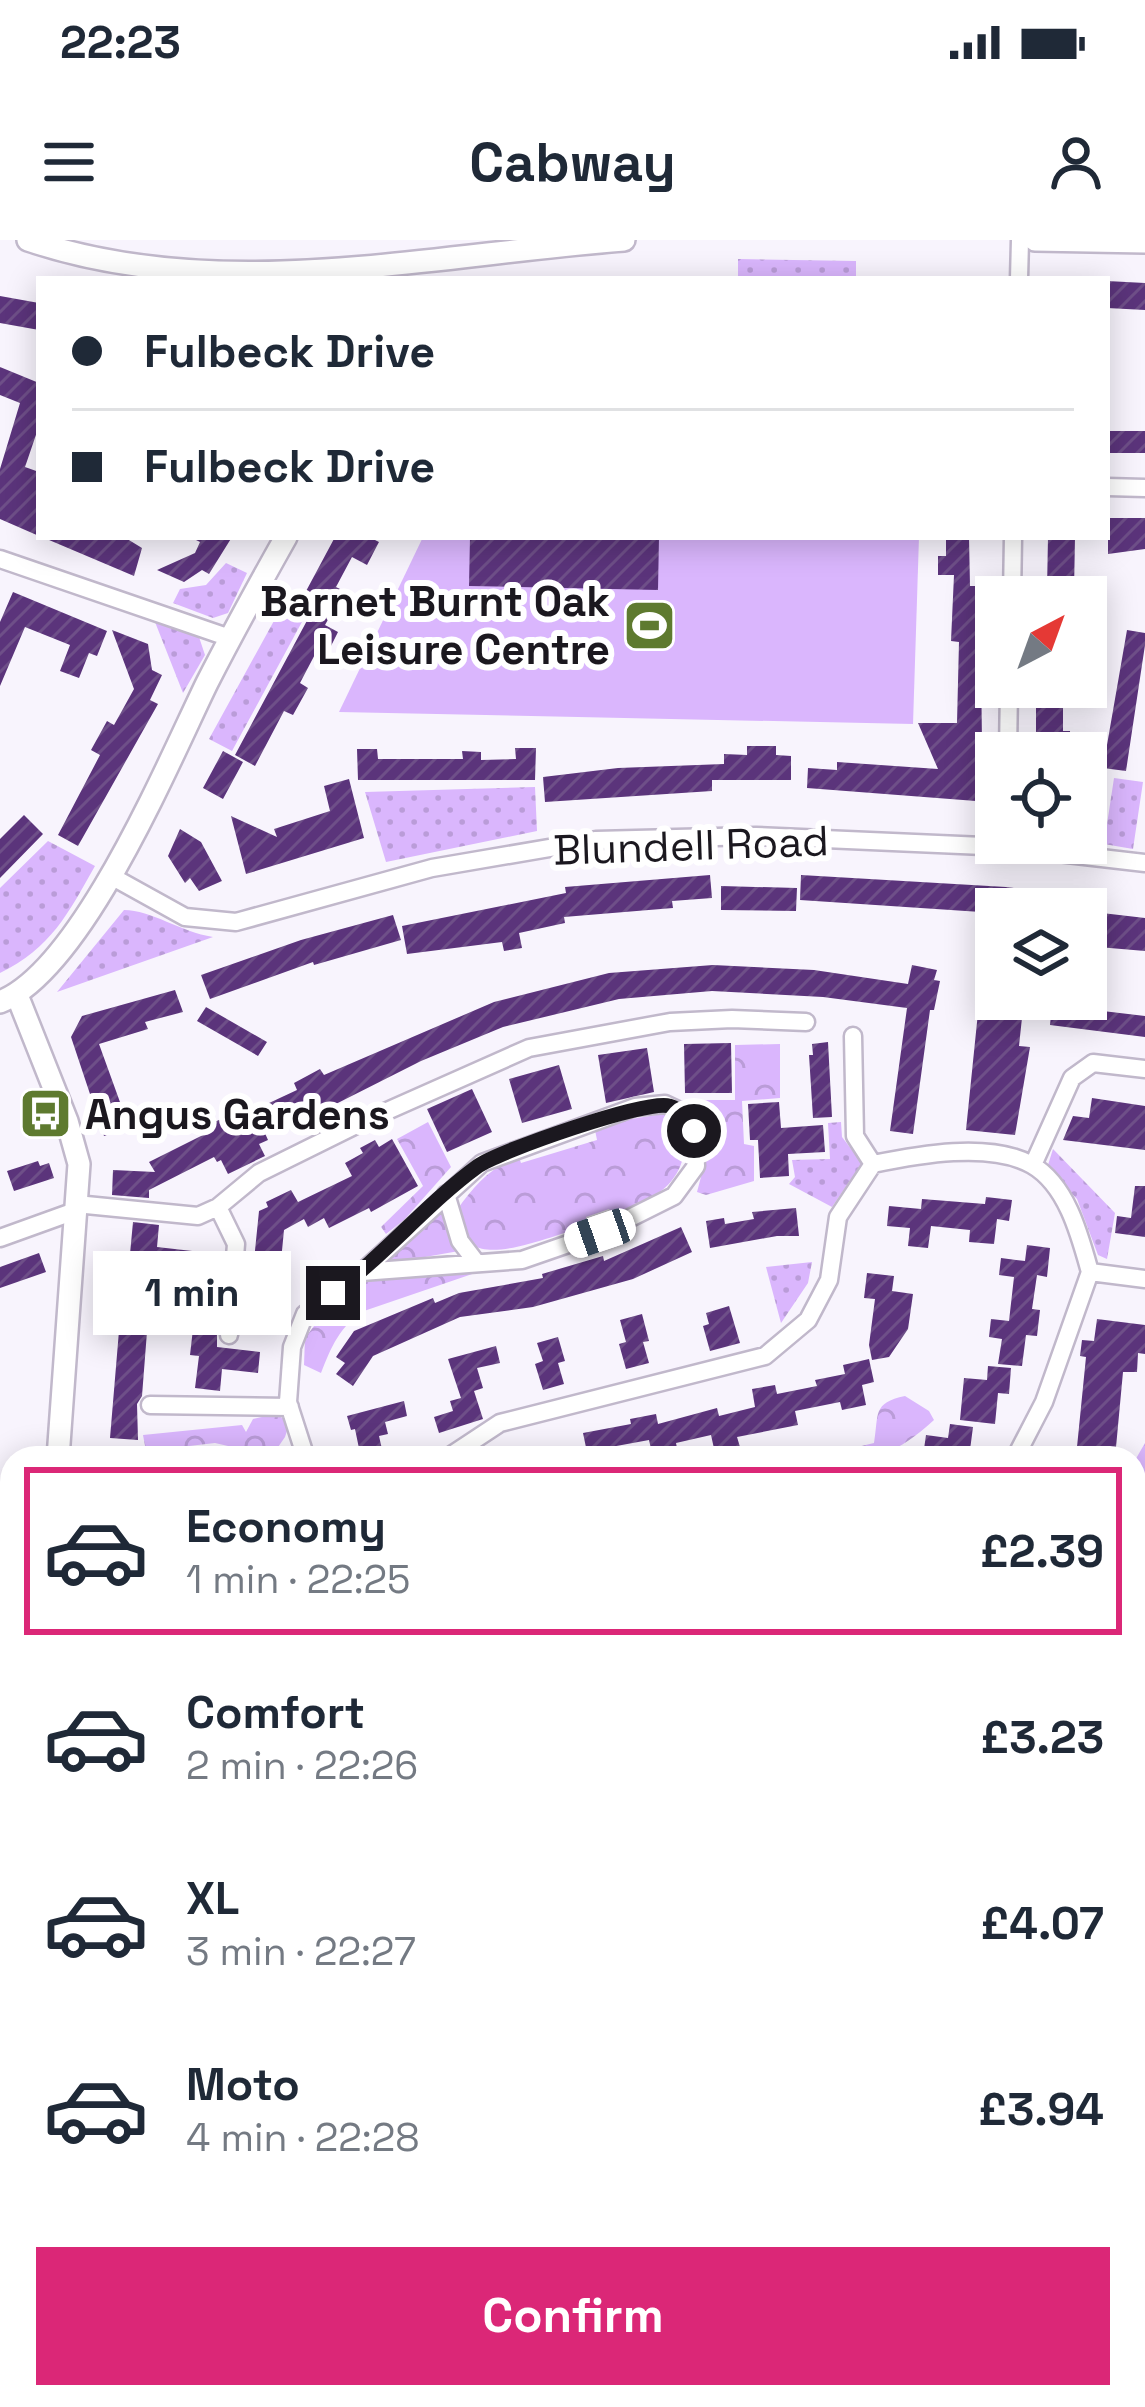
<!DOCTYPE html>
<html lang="en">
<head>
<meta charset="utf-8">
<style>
	:root { --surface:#fff; --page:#f2f2f3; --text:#1f2937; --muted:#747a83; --line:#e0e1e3; --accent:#db2777 }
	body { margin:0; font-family:"Space Grotesk",sans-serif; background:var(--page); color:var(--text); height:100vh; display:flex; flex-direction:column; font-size:45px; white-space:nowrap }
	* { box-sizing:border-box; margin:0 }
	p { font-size:39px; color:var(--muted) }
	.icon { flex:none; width:66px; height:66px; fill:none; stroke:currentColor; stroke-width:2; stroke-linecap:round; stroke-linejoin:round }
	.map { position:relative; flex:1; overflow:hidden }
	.sheet { position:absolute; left:0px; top:1206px; width:1146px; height:963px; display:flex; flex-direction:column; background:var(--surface); border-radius:36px 36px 0 0; box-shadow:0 6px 30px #0003 }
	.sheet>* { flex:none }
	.top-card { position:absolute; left:36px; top:36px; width:1074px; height:264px; border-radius:0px; box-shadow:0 6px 30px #0003; display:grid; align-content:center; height:264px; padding:0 36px; background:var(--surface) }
	.needle { width:78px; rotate:41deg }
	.fabs { position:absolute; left:975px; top:336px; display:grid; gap:24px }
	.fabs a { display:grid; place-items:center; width:132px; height:132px; border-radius:0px; background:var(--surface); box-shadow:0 6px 30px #0003; font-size:60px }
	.end { position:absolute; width:54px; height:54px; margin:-27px; border:15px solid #1b181f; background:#fff; box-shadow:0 0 0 6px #fff }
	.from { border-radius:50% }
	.bubble { position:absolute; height:84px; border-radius:0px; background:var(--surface); box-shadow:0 6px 30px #0003; font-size:39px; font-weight:800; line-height:84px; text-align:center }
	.car { position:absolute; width:36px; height:72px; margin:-36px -18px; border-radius:15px; box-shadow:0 0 9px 3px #0007; background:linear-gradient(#fff 24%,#345 0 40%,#fff 0 76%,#345 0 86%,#fff 0) }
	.top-card b { display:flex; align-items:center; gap:42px; height:114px; font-size:45px }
	.top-card b+b { border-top:3px solid var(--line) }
	.top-card i { width:30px; height:30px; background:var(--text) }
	ul { padding:21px 0 0; list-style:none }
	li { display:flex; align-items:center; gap:36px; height:168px; margin:0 24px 18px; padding:0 12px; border:6px solid transparent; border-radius:0px }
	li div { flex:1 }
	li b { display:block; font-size:45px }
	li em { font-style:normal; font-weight:800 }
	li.selected { border-color:var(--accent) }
	li>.icon { width:108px; height:108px; stroke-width:1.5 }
	.button { display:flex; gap:24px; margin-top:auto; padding:24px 36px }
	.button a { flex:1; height:138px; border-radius:0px; background:var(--accent); color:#fff; font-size:48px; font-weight:800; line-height:138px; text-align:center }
	.status { display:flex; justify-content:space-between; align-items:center; height:84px; padding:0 60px; background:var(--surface); direction:ltr }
	.status svg { height:33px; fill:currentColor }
	header { display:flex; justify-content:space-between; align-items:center; height:156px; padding:0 36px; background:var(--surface); font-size:54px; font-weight:800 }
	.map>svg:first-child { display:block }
</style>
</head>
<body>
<div class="status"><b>22:23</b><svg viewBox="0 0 49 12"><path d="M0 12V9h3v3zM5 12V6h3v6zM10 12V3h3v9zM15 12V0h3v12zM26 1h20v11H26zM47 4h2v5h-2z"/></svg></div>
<header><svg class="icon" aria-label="menu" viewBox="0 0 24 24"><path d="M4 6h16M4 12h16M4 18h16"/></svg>Cabway<svg class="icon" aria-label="person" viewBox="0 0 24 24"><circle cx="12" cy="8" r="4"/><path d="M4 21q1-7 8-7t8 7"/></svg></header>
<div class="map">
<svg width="1145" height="2167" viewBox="0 0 1145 2167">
	<defs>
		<pattern id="grass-dots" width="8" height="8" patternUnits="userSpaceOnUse" patternTransform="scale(3)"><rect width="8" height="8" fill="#dab6fd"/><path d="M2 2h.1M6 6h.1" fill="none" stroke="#ba9cd8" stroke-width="1.8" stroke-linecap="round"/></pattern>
		<pattern id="forest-crowns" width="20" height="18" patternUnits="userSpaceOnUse" patternTransform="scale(3)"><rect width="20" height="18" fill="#dab6fd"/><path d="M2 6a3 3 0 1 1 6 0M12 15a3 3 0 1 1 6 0" fill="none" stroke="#ba9cd8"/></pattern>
		<pattern id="building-hatch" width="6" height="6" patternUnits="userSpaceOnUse" patternTransform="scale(3)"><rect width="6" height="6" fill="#5b347b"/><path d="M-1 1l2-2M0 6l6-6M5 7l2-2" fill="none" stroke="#6e4f88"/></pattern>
	</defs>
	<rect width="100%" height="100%" fill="#f8f4fd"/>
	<path fill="url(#grass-dots)" d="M738,19L856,21V39H738Z
		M226,323L247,333L228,373L213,378L173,363L180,349L206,345Z
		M281,368L303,380L232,511L209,499Z
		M155,382L199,397L205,415L183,453Z
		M1114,538L1143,542L1133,609L1104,604Z
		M535,547L537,591L386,622L365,552Z
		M48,601L95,626C68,674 51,708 0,733V648Z
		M124,670C151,670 181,692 213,697L57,752Z
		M841,882L842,897L862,923L832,967L789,944L795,937L792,920L830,919L828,883Z
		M1053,909L1115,973L1107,1019L1098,1015L1077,959L1047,928Z
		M812,1022L808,1043L781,1083L766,1027Z"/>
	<path fill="url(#forest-crowns)" d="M780,804V858L742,861L744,904L754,906V941L706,955L697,952L706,918L702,893L673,860H735V805Z
		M669,873C696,895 685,936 657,954C643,962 628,968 613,975L609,969L586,977V986C560,993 496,1021 473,1005C463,997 460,981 457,970C474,946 490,927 519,917L521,923L597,900L595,890L631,879Z
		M428,882L451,927L404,980L386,994L381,987L423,946L397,899Z
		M441,970L459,1011L380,1025Z
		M481,1031L364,1071C340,1086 331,1107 321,1133L304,1125L305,1098L320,1078L365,1041Z
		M905,1156L929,1171L934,1180C888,1222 871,1218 811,1218L874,1203C879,1174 872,1163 905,1156Z
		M275,1174L290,1182L285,1197L274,1213L275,1218H231L228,1206L215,1203L146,1211L143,1195L242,1185L246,1192L253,1179Z
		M1145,1203V1290L1137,1297L1145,1307V1361L1134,1352V1222Z
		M1145,1726V2167H813L803,2157H1134V1728Z"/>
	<path fill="#dab6fd" d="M423,297H919L913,484L339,472Z"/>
	<path fill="url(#building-hatch)" d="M1107,41L1145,43V70L1107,68Z
		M0,56L39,63V90L0,83Z
		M0,127L39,143V186L25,227L39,232V296L0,279V229L20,163L0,155Z
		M1107,191H1145V213H1107Z
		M1108,278H1145V309L1108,314Z
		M42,297H124L142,308L134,336Z
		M190,297H232L209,334L202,330L184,342L157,330L195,313L200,302Z
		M335,297H369L379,302L367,325L352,317L336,347L344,351L325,385L338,392L331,406L322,401L300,443L308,448L293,475L284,471L255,526L235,515L310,375L297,368Z
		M470,297H659L658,350L469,346Z
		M946,297H969L970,346H980L982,503L976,504V561L807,548L808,528L837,530V522L938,529L918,483H957L959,402L951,401L954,335H938V316H946Z
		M1048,297H1075L1074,351L1047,350Z
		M13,352L107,391L97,416L89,413L79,438L60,431L70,405L25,387L0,446V382Z
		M112,390L148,404L152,430L162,435L150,460L158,464L78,606L58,595L100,515L91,510L107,481L114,485L134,449Z
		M1127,390L1145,393V405L1126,531L1103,528Z
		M1036,447H1063V491H1070L1071,513H1036Z
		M747,506H776V515L791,516V540H712V551L545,562L543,537L618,528L724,524V514L747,515Z
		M515,508H536L535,540H358L357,509H377L378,519H463L462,511L481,512V520L516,519Z
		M223,511L243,522L223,559L203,548Z
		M349,539L364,598L246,634L231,576L277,597L274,589L330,571L324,546Z
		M24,575L43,594L0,638V599Z
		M180,589L201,602L222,641L199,651L190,638L185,643L168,616Z
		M710,635L712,658L672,661L673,668L564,677L565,683L519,693L522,708L504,711L502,702L407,714L402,686L566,653L565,647Z
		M801,635L1006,647L1102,659L1101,669H996V673L800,660Z
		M721,646L797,648L796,671L721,670Z
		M1102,673L1145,678V711L1098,707Z
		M393,675L401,700L314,725L313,722L210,759L201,735L301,700Z
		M713,725L814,730L908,744L912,725L937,730L934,740L940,741L934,770H930L913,894L890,891L907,768L823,757L712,751L619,759L503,787L421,821L318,873L310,874L307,870L264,891L268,900L259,904L265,916L228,934L221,920L217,922L214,917L149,950V958L112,955L113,930L155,932L149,922L203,895L200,889L250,865L254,870L297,850L294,843L320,829L324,835L494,762L609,733Z
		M175,750L183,772L145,782L148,789L99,804L129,887L104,896L71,797L82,776Z
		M980,753L996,754V759H1024L1019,806L1030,807L1015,895L966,890Z
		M1052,765L1145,776V797L1050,785Z
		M206,767L267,802L258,816L197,781Z
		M828,802L832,877L813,878L809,815H813L812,804Z
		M731,803L732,853H685L684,804Z
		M647,808L654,852L606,863L598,815Z
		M559,825L572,869L522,883L509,839Z
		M472,849L492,892L447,912L427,869Z
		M1092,858L1145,866V910L1063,900L1073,876L1089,878Z
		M779,862L781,888L823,885L825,912L788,914L789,936L760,938L758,900H750L748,864Z
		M392,899L418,946L371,972L369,968L329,988L324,978L308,987L304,979L284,990L275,1083L255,1081L256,1074L244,1073L246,1039L252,1040L259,971L268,967L266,962L291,950L298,962L352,936L345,923L363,913L360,908L375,900L379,907Z
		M38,921L40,926L49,923L54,938L14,951L7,931Z
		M1135,946H1145V997L1115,993L1117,976L1131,978Z
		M986,957L1012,960L1009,981L997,979L994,1004L969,1002L970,990L931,986L928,1008L908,1006L910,988L887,986L889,966L921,969L922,959L985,964Z
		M796,968L799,996H777L710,1008L706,981L724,978L725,984L754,979L752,972Z
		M133,982L159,985L157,1007L201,1012L198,1038L161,1034L158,1054L150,1053L142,1156L137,1164L138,1200L110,1198L122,1055L131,1056L135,1015L130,1014Z
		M681,987L692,1012L633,1039L533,1067L460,1077L373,1116L353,1146L336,1134L345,1123L336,1117L354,1091L433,1058L435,1063L459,1053L543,1038L542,1034L603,1016L604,1021Z
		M1027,1005L1050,1008L1047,1037L1037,1035L1032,1069L1040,1070L1037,1096L1026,1095L1022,1126L998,1124L1002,1099L989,1097L991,1079L1009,1081L1014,1037L999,1035L1001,1018L1025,1021Z
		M39,1013L46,1032L0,1048V1027Z
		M867,1033L894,1036L892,1051L913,1054L908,1089L889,1117L872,1120L869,1105L875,1059L864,1058Z
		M729,1066L740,1103L710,1111L703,1086L709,1084L706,1073Z
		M642,1074L649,1101L643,1102L649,1123L626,1129L619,1104L626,1102L620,1080Z
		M1097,1079L1145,1085V1114L1138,1113L1137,1132H1123L1115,1218L1076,1217L1086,1117L1080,1116L1082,1100L1094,1101Z
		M194,1080L217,1083V1107L260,1112L258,1133L222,1129L220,1151L195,1148L199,1116L190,1115Z
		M558,1097L565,1121L558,1123L564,1144L543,1150L535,1124L543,1121L537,1103Z
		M496,1106L500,1123L477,1128L483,1148L474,1151L483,1179L439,1193L434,1177L453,1171L450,1161L461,1158L448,1119Z
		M869,1119L874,1142L862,1145L866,1165L842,1170L840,1162L795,1171L798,1185L737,1197L740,1207L715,1213L711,1195L676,1203L679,1218H653L649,1200L611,1207L613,1213L588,1217L583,1193L631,1184L630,1179L656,1174L658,1184L717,1168L719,1176L755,1167L752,1149L775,1145L777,1154L817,1146L815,1140L845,1134L843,1125Z
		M988,1126L1011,1128L1009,1154L998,1153L995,1184L960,1180L964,1138L987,1140Z
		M404,1161L407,1176L385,1182L388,1194L379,1196L384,1218H361L355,1189L351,1190L347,1176Z
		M950,1184L973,1187L970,1210L950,1208L949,1218L923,1216L926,1195L948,1198Z"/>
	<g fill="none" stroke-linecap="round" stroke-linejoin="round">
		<defs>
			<path id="minor" d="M1019,39L1020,0
				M1107,247L1145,248
				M0,319L230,398
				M1012,357L1013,297
				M1008,513L1009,447
				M111,636L185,677L236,682L432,628L596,600L756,596L1006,607L1145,623
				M853,796L855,896L873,924
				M1033,925L1072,838L1093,823L1145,829
				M446,954L460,1001L476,1022
				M76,964L198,976L218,967L259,933L360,883L529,808L670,782L732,779L806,782
				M218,967L236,1004L229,1095
				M0,998L75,971
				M1090,1032L1145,1039
				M150,1165L290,1167
				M306,1218L288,1162L292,1107L305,1074L362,1032L482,923L635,867L665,864L684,873L694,891L696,926L674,956L600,993L522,1020L362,1032
				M447,1218L500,1183L765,1116L808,1080L829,1040L838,977L873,924C917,915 990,901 1032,925C1067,945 1080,996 1090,1032
				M1015,1218L1044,1162L1090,1032
				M1134,1399L1141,1406L1134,1417
				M0,1446L12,1442
				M1134,1473L1145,1482
				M0,1634L12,1628
				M1134,1720L1145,1722
				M0,1820L12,1806
				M0,1887L12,1900
				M78,2157L90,2167
				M285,2157L290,2167
				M575,2157L583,2167
				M130,2167L138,2157
				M379,2167L396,2159"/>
			<path id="tertiary" d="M28,0C220,65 428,15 624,0
				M1035,0L1145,2
				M17,755L67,881L79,924L58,1218
				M0,762C82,730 168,523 207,443C232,394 259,345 286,297
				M803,2157L813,2167"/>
		</defs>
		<use href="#minor" stroke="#c1b8cb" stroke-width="21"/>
		<use href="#tertiary" stroke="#c1b8cb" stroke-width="26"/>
		<use href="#minor" stroke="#fff" stroke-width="16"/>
		<use href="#tertiary" stroke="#fff" stroke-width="21"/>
	</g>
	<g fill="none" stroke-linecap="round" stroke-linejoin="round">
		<path stroke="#1b181f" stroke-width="15" d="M333,1053C385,1015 426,964 478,926C499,911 648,859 669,866C683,870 687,879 694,891"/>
	</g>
	<defs>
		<symbol id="stadium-square" viewBox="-11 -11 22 22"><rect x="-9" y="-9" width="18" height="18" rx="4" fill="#5e7a2f" stroke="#fff"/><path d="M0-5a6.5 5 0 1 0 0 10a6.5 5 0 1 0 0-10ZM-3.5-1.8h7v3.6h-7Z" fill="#fff"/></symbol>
		<symbol id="bus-square" viewBox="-11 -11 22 22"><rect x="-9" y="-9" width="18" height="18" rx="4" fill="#5e7a2f" stroke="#fff"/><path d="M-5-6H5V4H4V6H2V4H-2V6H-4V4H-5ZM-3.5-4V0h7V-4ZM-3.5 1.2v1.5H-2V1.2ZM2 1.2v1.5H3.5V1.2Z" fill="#fff"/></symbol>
	</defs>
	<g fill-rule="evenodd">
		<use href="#stadium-square" x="620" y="356" width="59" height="59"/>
		<use href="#bus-square" x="16" y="844" width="59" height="59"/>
	</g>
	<g text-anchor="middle" stroke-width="12" stroke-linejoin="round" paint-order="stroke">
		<g font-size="42" font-weight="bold" fill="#1b181f" stroke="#fff" text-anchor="end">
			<text x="610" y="376">Barnet Burnt Oak<tspan x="610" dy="48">Leisure Centre</tspan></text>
			<text x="85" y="889" text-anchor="start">Angus Gardens</text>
		</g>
		<g font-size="42" fill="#1b181f" stroke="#fff">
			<text transform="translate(691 605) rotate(-2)" y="15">Blundell Road</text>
		</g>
	</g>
</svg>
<div class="fabs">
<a><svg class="needle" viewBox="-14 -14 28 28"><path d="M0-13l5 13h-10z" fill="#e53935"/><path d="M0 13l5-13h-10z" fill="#747a83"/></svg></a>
<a><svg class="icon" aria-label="locate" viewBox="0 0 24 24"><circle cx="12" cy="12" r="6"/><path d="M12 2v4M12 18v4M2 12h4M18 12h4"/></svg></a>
<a><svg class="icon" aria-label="layers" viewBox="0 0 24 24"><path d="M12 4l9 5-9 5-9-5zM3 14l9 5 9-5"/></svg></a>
</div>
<i class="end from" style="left:694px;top:891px"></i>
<i class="end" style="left:333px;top:1053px"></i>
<div class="bubble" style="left:93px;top:1011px;width:198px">1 min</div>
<i class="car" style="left:600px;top:993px;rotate:251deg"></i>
<div class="top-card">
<b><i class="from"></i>Fulbeck Drive</b>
<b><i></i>Fulbeck Drive</b>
</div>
<section class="sheet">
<ul>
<li class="selected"><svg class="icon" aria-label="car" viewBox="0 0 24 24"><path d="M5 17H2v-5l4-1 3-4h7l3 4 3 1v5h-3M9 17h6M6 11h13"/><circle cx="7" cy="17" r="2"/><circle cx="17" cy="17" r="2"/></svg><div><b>Economy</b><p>1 min · 22:25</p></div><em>£2.39</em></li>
<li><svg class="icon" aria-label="car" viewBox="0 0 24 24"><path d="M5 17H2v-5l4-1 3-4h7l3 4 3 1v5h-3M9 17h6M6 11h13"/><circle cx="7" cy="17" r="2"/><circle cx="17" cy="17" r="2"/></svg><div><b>Comfort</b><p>2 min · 22:26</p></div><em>£3.23</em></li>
<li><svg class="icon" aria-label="car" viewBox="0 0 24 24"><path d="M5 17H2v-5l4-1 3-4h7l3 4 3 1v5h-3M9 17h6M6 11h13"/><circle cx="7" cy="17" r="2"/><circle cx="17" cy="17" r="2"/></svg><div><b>XL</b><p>3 min · 22:27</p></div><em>£4.07</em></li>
<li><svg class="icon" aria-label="car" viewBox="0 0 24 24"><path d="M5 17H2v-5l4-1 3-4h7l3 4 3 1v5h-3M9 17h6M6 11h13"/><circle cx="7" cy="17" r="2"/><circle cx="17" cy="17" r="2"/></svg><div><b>Moto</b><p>4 min · 22:28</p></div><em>£3.94</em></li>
</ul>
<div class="button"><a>Confirm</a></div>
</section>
</div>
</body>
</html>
